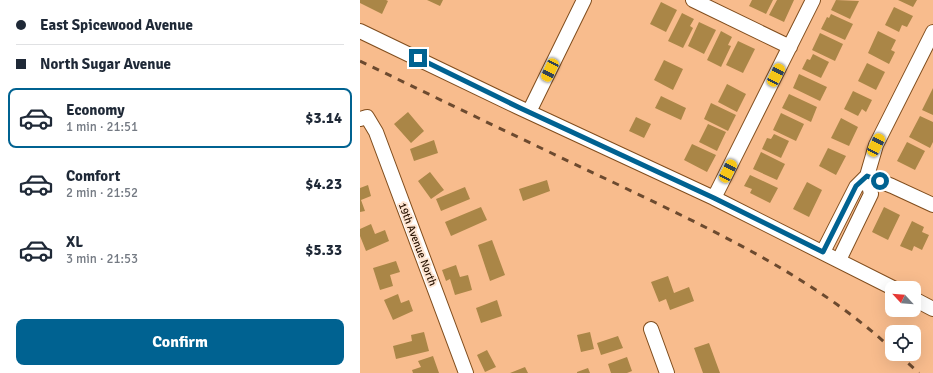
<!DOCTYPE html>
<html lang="en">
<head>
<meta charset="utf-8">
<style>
	:root { --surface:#fff; --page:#f2f2f3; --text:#1f2937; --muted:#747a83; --line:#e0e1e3; --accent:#006291 }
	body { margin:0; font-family:Signika,sans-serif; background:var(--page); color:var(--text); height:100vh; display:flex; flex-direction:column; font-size:15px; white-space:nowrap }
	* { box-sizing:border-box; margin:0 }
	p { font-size:13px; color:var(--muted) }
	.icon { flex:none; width:22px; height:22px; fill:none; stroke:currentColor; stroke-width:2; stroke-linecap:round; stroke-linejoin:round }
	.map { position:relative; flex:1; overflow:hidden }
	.details { display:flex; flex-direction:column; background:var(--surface); width:360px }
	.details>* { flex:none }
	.top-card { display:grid; align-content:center; height:88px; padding:0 16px; background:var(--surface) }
	.needle { width:26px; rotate:296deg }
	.controls { position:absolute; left:525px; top:281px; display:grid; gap:8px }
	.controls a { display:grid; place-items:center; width:36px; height:36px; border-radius:8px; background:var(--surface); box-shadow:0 4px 16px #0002; font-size:20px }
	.end { position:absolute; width:18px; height:18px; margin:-9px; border:5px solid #006291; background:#fff; box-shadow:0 0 0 2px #fff }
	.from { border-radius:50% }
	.car { position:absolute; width:12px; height:24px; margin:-12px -6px; border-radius:5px; box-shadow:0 0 3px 1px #0007; background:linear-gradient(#f5c518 24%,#345 0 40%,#f5c518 0 76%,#345 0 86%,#f5c518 0) }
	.top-card b { display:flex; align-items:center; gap:14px; height:38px; font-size:15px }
	.top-card b+b { border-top:1px solid var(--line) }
	.top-card i { width:10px; height:10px; background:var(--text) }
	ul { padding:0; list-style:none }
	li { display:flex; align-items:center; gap:12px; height:60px; margin:0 8px 6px; padding:0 8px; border:2px solid transparent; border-radius:8px }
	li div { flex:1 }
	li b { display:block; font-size:15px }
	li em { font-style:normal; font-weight:800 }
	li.on { border-color:var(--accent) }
	li>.icon { width:36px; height:36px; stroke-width:1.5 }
	.button { display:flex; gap:8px; margin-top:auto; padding:8px 16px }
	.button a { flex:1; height:46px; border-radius:8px; background:var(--accent); color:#fff; font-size:16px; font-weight:800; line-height:46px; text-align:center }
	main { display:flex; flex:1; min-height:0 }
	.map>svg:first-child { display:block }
</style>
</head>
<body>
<main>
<section class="details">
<div class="top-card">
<b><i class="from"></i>East Spicewood Avenue</b>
<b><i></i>North Sugar Avenue</b>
</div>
<ul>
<li class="on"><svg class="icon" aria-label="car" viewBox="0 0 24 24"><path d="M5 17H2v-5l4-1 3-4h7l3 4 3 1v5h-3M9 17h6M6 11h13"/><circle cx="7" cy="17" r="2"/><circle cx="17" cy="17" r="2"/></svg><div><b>Economy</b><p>1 min · 21:51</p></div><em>$3.14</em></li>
<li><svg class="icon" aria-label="car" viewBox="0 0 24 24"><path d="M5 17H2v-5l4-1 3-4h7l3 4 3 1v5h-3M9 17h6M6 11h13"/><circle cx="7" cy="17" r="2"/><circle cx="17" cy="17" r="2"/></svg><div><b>Comfort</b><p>2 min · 21:52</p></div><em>$4.23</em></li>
<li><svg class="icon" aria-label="car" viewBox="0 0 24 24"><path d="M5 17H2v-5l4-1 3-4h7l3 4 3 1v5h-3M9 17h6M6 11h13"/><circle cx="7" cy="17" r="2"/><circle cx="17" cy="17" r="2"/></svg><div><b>XL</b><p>3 min · 21:53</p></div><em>$5.33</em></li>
</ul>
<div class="button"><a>Confirm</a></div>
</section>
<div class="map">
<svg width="573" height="373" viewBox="0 0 573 373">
	<rect width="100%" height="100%" fill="#f8bc8d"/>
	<path fill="#aa8647" d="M0,0H26L28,1L22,14L0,3Z
		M67,0H83L80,6Z
		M392,0H413L406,14L389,6Z
		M417,0H434L424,22L409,15Z
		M476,0L499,1L490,19L471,10Z
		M538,0H557L553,7Z
		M301,2L317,10L306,32L290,24Z
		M534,7L553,16L547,27L542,25L539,32L525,25Z
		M322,13L334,19L330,26L333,28L323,48L308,41Z
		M471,14L493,24L485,40L461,29L467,17L469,18Z
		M339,22L356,30L344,54L328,46Z
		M361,31L372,37L368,45L371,46L361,67L347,60Z
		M518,31L536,40L531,50L535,52L529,64L508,53Z
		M460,33L483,44L475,61L452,50Z
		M378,41L395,49L383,73L366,65Z
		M453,54L469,62L461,78L442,69L447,59L450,60Z
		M304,60L323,69L313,90L294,80Z
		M507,63L525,72L516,90L498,81Z
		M439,74L467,87L460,101L433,88Z
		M367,84L386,94L377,112L358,102Z
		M573,88V115L562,110Z
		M493,91L512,100L506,112L502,109L498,116L484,109Z
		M429,94L457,107L451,122L422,108Z
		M301,96L326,108L321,120L295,108Z
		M351,103L376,115L368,131L344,119Z
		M48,112L64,131L51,143L34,124Z
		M421,113L444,124L436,141L413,130Z
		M560,116L573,122V142L570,148L549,137Z
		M276,117L291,124L284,138L269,131Z
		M481,118L498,127L489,146L471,138Z
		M348,124L366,132L357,151L339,142Z
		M414,134L429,141L421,158L402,149L407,138L411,139Z
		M74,140L78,153L54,161L50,149Z
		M547,142L565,151L555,170L537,161Z
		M332,144L356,155L347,172L324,160Z
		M468,148L486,156L476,175L459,166Z
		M401,152L425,164L417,180L393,169Z
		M70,172L84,190L71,199L58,181Z
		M390,175L418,188L410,203L390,193L392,189L384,186Z
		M187,180L190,191L163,201L159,189Z
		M447,182L462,190L449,217L433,209Z
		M8,185L11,196L1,200L5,211L0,212V188Z
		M105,187L110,199L81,211L76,199Z
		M121,207L127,220L91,236L85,222Z
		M524,207L540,215L528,240L512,232Z
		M552,221L564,227L562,232L569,235L562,250L554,246L552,251L540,246Z
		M11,224L15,234L25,230L29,241L6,251L0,236V229Z
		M132,240L145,275L130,281L118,245Z
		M36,261L40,272L30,275L33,286L20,290L13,268Z
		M96,265L100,277L108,275L112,290L95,295L90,279L86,281L82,270Z
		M308,276L314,293L329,287L334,301L310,310L306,299L299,302L291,282Z
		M38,294L41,303L49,300L53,311L33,320L24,300Z
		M137,300L142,316L121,323L116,308Z
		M64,332L69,351L36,359L33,346L52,341L51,335Z
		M230,332L234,349L221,352L217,335Z
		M258,336L263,348L241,355L237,343Z
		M349,343L360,373H343L334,348Z
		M127,350L136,367L125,372L117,355Z
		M73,356L79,373H53L52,370L61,367L58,361Z
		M267,357L272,371L267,373H251L248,364Z
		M165,367L168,373H150Z
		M228,368L230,373H217V372Z"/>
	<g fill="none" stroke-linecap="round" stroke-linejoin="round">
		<defs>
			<path id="minor" d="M333,0L430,47
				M0,31L158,107L354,198L533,288
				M169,112L224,0
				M0,119L7,117L16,132L106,373
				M507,176L532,186L573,205
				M354,198L453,0
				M463,252L496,187L507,176
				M479,260L511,194L507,176L516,145L573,32
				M554,299L573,309
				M291,329L307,373"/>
		</defs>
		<use href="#minor" stroke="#804d1d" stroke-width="16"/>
		<use href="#minor" stroke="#fff" stroke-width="14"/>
		<path stroke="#6c4a2f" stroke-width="3" stroke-dasharray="7 7" stroke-linecap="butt" d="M0,61C87,103 174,145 261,186C356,232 454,277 532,349
			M538,354L559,373"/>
	</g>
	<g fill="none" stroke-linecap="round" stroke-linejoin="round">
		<path stroke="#006291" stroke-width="5" d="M58,58L158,107L354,198L463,252L496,186L507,176L520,181"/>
	</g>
	<g text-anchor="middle" stroke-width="4" stroke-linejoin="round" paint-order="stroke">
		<g font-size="11" fill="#271201" stroke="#fee6d3">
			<text transform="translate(58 244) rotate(69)" y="4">19th Avenue North</text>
		</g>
	</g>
</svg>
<div class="controls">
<a><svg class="needle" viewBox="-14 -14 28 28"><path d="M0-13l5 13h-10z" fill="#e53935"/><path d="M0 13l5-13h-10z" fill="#747a83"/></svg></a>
<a><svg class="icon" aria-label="locate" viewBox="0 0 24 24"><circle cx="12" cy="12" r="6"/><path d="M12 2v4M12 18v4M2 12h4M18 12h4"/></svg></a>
</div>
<i class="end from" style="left:520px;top:181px"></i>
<i class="end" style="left:58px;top:58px"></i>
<i class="car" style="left:190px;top:70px;rotate:206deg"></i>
<i class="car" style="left:416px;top:75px;rotate:27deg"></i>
<i class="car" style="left:516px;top:145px;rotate:27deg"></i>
<i class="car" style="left:368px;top:171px;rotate:27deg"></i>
</div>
</main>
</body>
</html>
